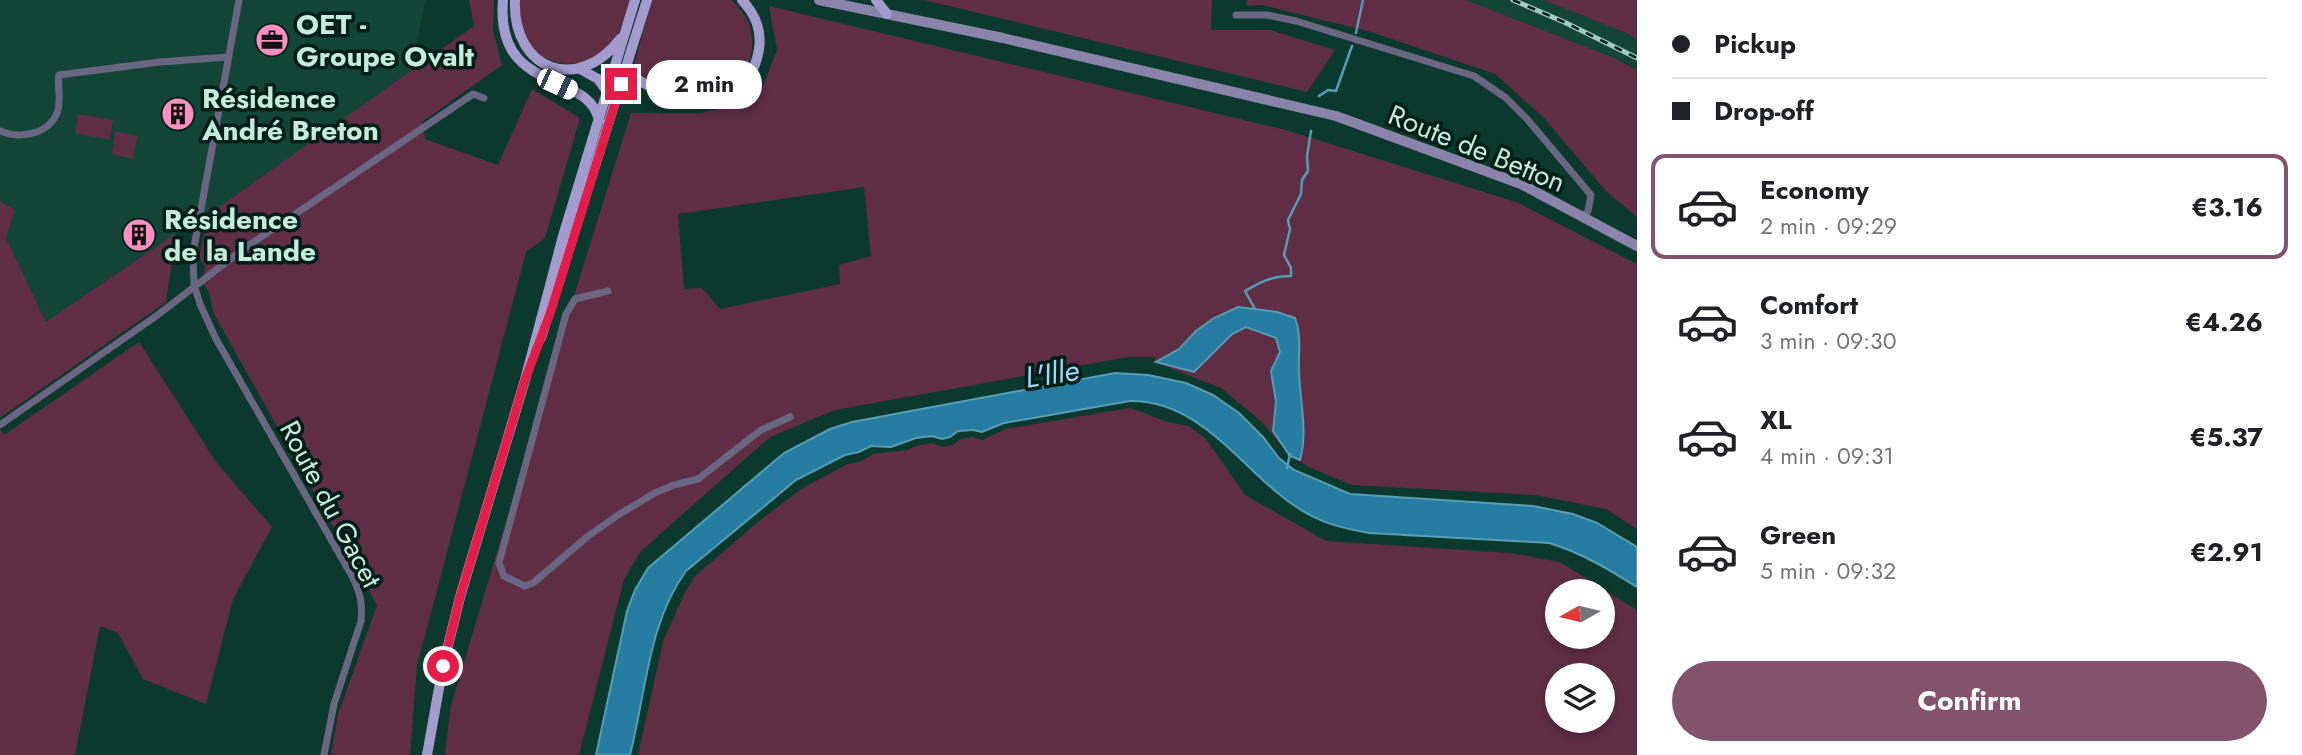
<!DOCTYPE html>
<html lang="en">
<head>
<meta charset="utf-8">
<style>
	:root { --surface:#fff; --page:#f6f6f6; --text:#202124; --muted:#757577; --line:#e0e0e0; --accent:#83526b }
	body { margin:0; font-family:Jost,sans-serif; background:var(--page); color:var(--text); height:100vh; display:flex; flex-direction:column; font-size:26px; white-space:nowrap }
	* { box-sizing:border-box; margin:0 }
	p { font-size:23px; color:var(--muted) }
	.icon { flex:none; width:38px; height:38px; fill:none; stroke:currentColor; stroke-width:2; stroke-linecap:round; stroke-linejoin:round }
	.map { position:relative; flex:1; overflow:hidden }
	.sheet { display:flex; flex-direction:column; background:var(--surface); width:665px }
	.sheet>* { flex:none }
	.banner { display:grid; align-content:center; height:154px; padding:0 35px; background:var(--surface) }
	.needle { width:46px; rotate:262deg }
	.buttons { position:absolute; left:1545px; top:579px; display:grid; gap:14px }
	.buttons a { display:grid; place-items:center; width:70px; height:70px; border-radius:50%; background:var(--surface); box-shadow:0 4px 10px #0003; font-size:35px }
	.end { position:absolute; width:32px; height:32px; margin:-16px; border:9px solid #e11d48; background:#fff; box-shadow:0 0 0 4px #fff }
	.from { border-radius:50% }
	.bubble { position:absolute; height:49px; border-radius:24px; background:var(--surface); box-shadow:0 4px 10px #0003; font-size:23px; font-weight:700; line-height:49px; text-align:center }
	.car { position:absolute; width:21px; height:42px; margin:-21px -10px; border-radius:9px; box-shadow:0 0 5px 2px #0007; background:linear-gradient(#fff 24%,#345 0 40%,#fff 0 76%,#345 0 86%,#fff 0) }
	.banner b { display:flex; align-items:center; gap:24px; height:66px; font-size:26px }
	.banner b+b { border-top:2px solid var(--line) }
	.banner i { width:18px; height:18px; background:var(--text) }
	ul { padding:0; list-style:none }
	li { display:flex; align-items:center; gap:21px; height:105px; margin:0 14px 10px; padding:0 21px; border:4px solid transparent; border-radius:14px }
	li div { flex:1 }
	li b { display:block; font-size:26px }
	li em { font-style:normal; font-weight:700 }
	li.active { border-color:var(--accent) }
	li>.icon { width:63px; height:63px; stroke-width:1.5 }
	.action { display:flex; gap:14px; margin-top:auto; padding:14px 35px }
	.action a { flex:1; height:80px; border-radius:42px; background:var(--accent); color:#fff; font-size:28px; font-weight:700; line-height:80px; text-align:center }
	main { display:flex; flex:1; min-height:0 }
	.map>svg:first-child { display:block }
</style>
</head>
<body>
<main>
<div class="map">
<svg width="1637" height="755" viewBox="0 0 1637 755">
	<rect width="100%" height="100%" fill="#0c392d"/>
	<path fill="#134537" d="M0,0H425L412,71L208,215L176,233L46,322L6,238L15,210L0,201Z
		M1466,0H1544L1626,33L1637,39V70L1612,57Z"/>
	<path fill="#5f2e45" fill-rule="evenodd" d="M469,0H494L493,30L502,65L422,122L425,139L498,165L532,89L580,118L545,238L526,252L417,666L410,755H331L338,715L377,605L214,314L209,293L203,282L205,266L199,258L208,215L474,26Z
		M520,0H631C625,16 618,42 604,52C578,72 540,66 525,37C519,27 520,12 520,0Z
		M652,0H731C745,13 752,23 752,42C753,90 709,95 672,87C662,84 650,82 641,75C637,71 636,66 635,61Z
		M924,0H1212L1211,30H1270L1335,50L1307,92Z
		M1247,0H1466L1612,57L1637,70V217L1606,191L1544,118L1495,74L1371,32L1262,5L1247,6Z
		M1544,0H1637V39L1626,33Z
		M769,6L1286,130L1516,202L1637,264V529L1606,509L1535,495L1352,485L1309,467L1290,456L1263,423L1221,388L1154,362L1155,357H1128L835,410L770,437L641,551L624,579L579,755H445L450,709L572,302L631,113H701L758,99L777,50ZM864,187L871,256L839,265L840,284L720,309L702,288L684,289L678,214Z
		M78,114L113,120L109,140L75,133Z
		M115,131L137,136L133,159L112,154Z
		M0,201L15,210L6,238L46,322L176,233L166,302L0,418Z
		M139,342L216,462L272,527L233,599L206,704L143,679L118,633L100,626L75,755H0V429L4,435Z
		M1130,408L1168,422L1189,426L1206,439L1245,495L1326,541L1510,553L1560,562L1637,610V755H638L663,642L684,594L694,577L758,522L801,489L848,464L862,461L873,454L907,450L919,445L932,443L942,447L953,445L961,439L973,437L982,440L1006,429ZM1558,592H1603V637H1558ZM1558,676H1603V721H1558Z"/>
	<path fill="#277ca1" stroke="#569db3" stroke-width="2" d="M1238,307L1277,312L1295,318C1302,336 1298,354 1299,373C1300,402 1308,431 1300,460L1290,456L1273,431L1276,402L1271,371L1280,352L1276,338L1246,327L1232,334L1194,372L1156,362L1179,349L1196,331L1214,318Z
		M1115,373L1148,375L1186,383L1213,395L1239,413L1263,437L1279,458L1294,470L1350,494L1533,506L1573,514L1597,523L1637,547V587C1608,569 1582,553 1549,543L1369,533C1348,529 1327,525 1308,514C1246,480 1207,400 1130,401L1004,423L982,432L973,430L958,431L950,437L942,439L932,436L916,438L891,447L871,446L859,452L845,455L796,480L686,571C648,623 646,693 630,755H596L627,611L635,590L648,568L784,453L830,429L852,422Z"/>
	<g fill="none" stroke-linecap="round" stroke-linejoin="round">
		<path stroke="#569db3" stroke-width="2.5" d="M1356,33L1363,0
			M1319,96L1328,90L1336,91L1352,46
			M1255,309L1245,291C1261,282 1271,276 1291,276V268L1284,255L1290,229L1288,220L1301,194L1302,180L1308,171L1307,156L1311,131
			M1287,468L1290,454"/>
		<path stroke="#6a667f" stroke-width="7" d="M239,0L193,253L194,285L200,304L216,339L352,576C360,592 363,604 361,621L334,704L324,755
			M1236,15H1267L1296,21L1474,76L1506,98L1527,119L1591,195L1588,211L1582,217
			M0,131C19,139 48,135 57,113C62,101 57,87 59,75L160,62L228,57
			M608,291L575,299L566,314L499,563L504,576L525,586L533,583L587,537L618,515L655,493L674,485L698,479L761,430L790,417
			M0,425L159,314L242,250L473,94L484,98"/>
		<path stroke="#8a84ab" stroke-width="10" d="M819,0L1003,38L1336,116L1521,184L1637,246"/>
		<path stroke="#a39acd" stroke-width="10" d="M503,0C495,96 588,69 599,120
			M515,0C512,70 578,95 621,38
			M876,0L887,14
			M627,64C634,83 652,88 670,92C709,101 752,97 759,49C762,29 755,14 742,0
			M580,69L598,79L609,94
			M541,338L647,0
			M427,755L443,666L460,597L525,380L563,236L635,0"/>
		<defs>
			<path id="rail" d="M1513,0L1564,22L1637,58"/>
		</defs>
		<use href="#rail" stroke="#a3cabd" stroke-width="5"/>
		<use href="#rail" stroke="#001e16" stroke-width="2.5" stroke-dasharray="8" stroke-linecap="butt"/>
	</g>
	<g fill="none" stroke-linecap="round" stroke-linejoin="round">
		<path stroke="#e11d48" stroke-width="9" d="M443,666L460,597L525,380L551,311L621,84"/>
	</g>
	<defs>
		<symbol id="office-disc" viewBox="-11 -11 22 22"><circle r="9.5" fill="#fc8fc1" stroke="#001e16"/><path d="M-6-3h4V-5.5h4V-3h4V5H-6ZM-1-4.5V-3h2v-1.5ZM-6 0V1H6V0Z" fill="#111"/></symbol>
		<symbol id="building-disc" viewBox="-11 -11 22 22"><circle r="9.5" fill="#fc8fc1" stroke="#001e16"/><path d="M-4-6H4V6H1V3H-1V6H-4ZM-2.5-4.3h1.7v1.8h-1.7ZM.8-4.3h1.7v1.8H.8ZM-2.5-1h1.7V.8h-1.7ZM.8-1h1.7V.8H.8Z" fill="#111"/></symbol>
	</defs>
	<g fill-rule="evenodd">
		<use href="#office-disc" x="253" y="21" width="38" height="38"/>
		<use href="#building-disc" x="159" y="95" width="38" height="38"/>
		<use href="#building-disc" x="120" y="216" width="38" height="38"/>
	</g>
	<g text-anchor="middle" stroke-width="7" stroke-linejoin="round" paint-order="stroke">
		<g font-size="28" font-weight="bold" fill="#c5ebdd" stroke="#001e16" text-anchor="start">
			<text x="296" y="34">OET -<tspan x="296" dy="32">Groupe Ovalt</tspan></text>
			<text x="202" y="108">Résidence<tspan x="202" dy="32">André Breton</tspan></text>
			<text x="164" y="229">Résidence<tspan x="164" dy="32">de la Lande</tspan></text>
		</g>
		<g font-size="28" fill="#c5ebdd" stroke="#001e16">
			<text transform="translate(1477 148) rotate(22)" y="10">Route de Betton</text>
			<text transform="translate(331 504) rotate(62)" y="10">Route du Gacet</text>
		</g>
		<g font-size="30" font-style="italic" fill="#9bd8f8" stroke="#001e16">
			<text transform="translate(1052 374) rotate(-9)" y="10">L'Ille</text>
		</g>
	</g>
</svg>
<div class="buttons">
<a><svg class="needle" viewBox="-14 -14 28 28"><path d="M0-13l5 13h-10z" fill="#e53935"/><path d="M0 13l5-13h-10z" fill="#757577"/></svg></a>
<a><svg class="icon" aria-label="layers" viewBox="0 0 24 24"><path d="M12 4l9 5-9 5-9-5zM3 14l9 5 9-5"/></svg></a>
</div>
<i class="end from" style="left:443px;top:666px"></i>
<i class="end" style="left:621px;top:84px"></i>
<div class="bubble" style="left:646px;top:60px;width:116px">2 min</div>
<i class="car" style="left:557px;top:84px;rotate:115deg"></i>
</div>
<section class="sheet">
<div class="banner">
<b><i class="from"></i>Pickup</b>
<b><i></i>Drop-off</b>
</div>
<ul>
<li class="active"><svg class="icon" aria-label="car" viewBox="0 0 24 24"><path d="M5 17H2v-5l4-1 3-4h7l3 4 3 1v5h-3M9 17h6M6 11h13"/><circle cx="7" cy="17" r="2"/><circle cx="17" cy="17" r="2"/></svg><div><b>Economy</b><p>2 min · 09:29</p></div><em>€3.16</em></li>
<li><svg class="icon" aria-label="car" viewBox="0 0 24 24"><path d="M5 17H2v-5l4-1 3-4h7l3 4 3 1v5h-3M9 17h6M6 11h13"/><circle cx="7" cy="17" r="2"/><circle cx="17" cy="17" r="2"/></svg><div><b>Comfort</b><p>3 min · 09:30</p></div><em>€4.26</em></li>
<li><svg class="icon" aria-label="car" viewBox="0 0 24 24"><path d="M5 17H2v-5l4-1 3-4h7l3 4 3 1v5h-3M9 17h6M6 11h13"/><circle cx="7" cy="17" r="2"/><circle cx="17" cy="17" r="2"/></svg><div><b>XL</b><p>4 min · 09:31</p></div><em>€5.37</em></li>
<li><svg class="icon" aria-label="car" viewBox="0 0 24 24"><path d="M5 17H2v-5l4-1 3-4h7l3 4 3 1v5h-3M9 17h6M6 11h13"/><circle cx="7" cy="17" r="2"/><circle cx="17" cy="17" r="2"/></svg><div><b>Green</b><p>5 min · 09:32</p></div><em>€2.91</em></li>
</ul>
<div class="action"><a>Confirm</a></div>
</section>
</main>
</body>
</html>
